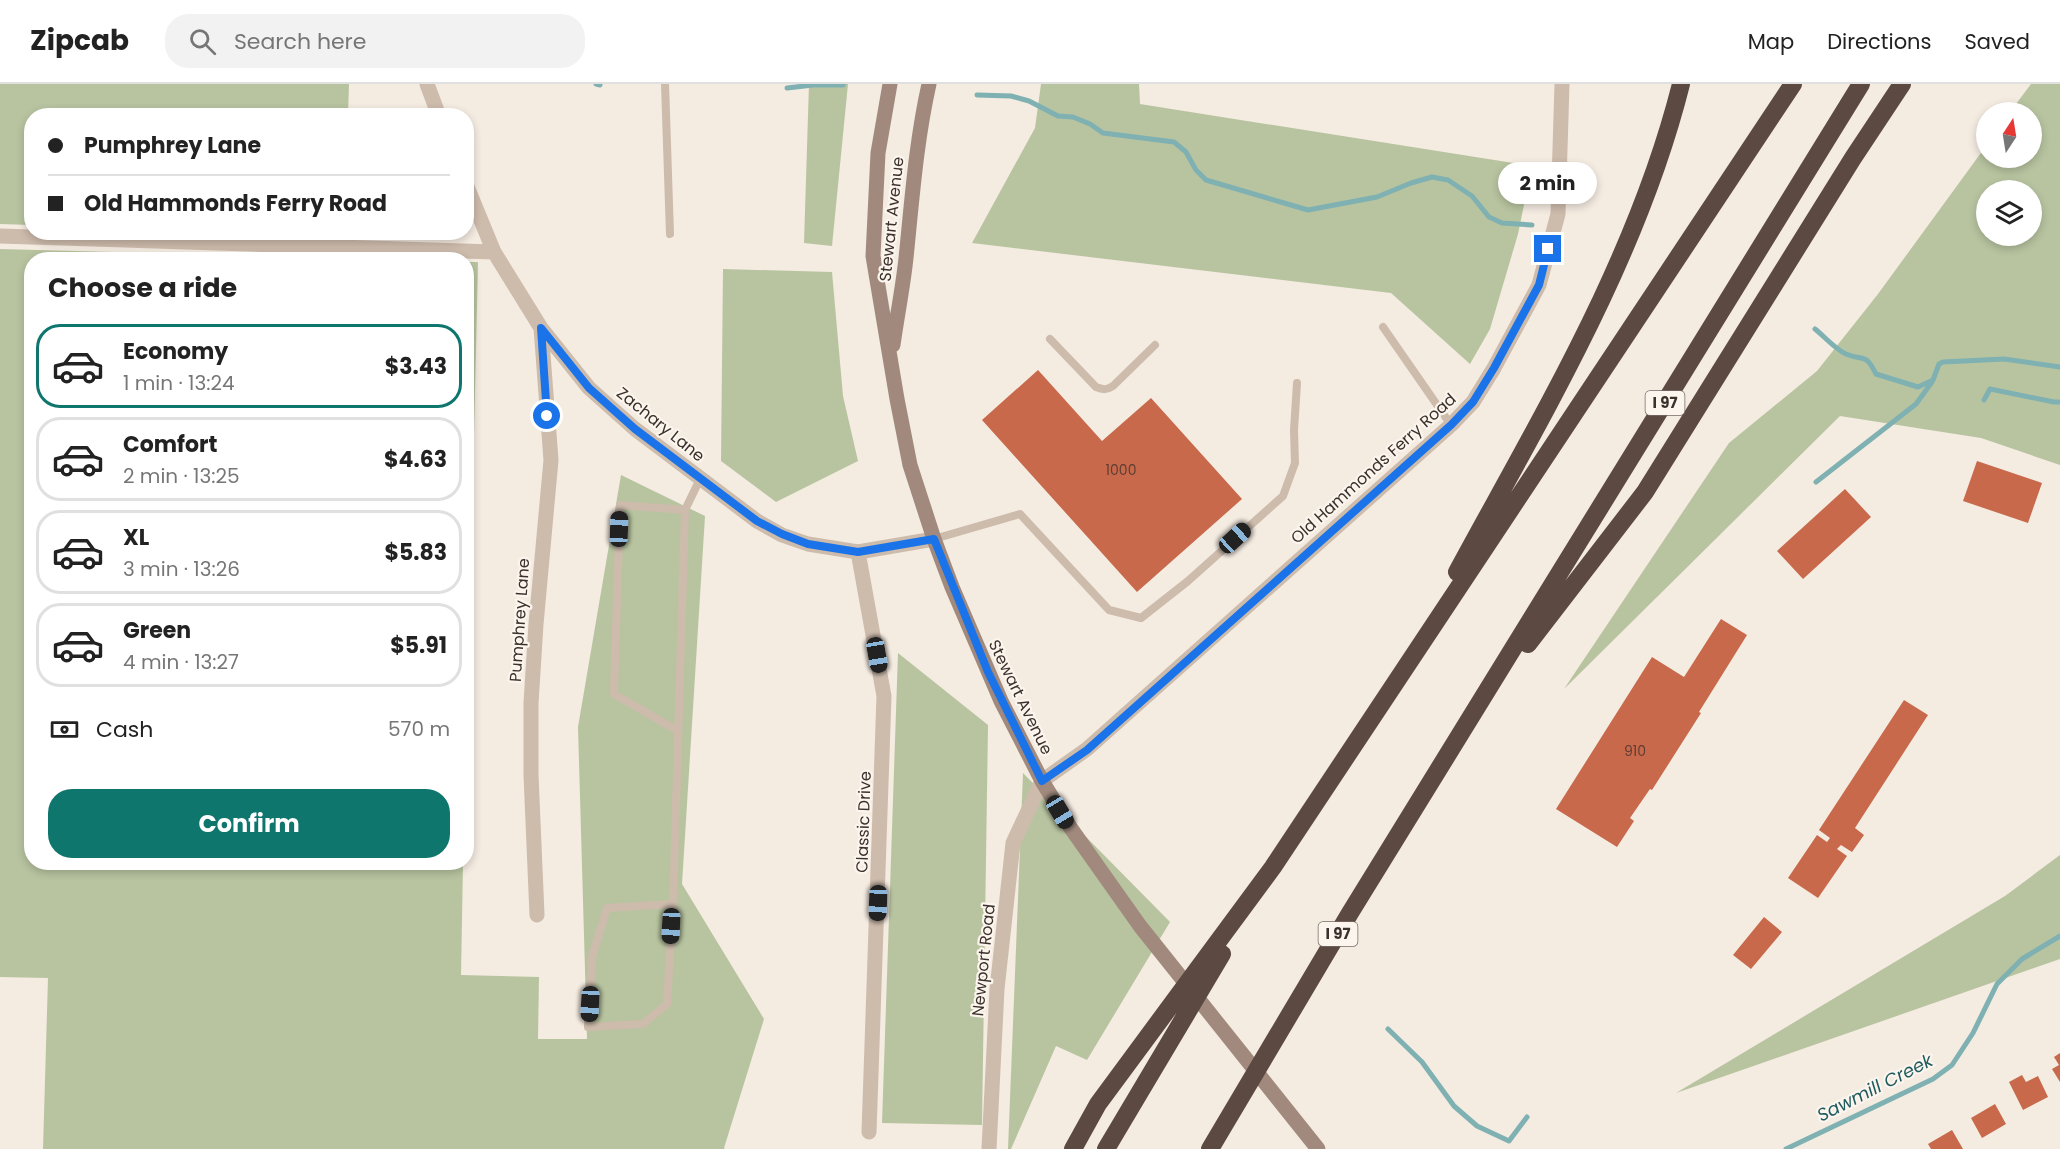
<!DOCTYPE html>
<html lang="en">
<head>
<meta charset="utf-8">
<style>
	:root { --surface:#fff; --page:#f2f2f2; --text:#222; --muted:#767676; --line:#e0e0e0; --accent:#0f766e }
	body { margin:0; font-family:Poppins,sans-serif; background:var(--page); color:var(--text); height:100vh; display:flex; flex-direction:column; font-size:22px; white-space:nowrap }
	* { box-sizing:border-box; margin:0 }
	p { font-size:20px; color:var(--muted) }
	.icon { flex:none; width:33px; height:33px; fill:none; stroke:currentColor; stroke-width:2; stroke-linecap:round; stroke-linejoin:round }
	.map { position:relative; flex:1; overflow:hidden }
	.sheet { position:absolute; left:24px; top:168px; width:450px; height:618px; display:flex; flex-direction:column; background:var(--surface); border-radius:24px; box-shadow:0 3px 9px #0003 }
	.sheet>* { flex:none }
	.top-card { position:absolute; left:24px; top:24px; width:450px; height:132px; border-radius:24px; box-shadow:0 3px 9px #0003; display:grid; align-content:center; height:132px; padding:0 24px; background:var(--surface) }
	.needle { width:39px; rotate:12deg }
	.fabs { position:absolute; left:1976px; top:18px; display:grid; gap:12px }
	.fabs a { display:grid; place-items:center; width:66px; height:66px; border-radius:50%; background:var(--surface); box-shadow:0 3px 9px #0003; font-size:30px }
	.end { position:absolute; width:27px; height:27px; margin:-14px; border:8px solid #1a73e8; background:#fff; box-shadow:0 0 0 3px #fff }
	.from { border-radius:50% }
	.bubble { position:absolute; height:42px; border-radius:21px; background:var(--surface); box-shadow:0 3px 9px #0003; font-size:20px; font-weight:700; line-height:42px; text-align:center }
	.car { position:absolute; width:18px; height:36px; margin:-18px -9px; border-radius:8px; box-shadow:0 0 4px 2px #0007; background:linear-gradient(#222 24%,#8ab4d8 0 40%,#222 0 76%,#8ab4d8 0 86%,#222 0) }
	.top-card b { display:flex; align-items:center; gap:21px; height:57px; font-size:22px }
	.top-card b+b { border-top:2px solid var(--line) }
	.top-card i { width:15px; height:15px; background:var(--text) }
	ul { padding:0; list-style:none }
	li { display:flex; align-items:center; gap:18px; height:84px; margin:0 12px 9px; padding:0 12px; border:3px solid var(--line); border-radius:24px }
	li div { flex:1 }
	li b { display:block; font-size:22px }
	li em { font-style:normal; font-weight:700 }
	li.selected { border-color:var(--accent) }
	li>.icon { width:54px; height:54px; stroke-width:1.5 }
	h2 { padding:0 24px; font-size:27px; line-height:72px }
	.pay { display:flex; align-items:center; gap:15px; height:66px; padding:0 24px; font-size:22px }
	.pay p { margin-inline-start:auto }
	.action { display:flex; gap:12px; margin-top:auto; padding:12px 24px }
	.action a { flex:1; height:69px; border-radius:24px; background:var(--accent); color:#fff; font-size:24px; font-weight:700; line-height:69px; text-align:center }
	header { display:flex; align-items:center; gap:36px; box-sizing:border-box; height:84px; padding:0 30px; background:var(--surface); border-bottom:2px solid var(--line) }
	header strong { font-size:28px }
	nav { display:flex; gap:33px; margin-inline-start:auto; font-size:21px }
	.search { width:420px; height:54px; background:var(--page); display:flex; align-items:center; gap:15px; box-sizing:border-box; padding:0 21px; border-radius:24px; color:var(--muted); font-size:22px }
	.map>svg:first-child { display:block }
</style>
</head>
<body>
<header>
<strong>Zipcab</strong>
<div class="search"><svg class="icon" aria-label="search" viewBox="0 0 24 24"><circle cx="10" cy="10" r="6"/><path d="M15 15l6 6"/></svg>Search here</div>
<nav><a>Map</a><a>Directions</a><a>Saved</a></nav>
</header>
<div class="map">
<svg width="2060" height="1065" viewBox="0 0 2060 1065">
	<rect width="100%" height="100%" fill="#f4ebe1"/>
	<path fill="#b8c4a0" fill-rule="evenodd" d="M0,0H349L348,31L32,32L31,141L0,140Z
		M809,0H848L832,162L804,159Z
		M1041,0H1139L1140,20L1532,82L1518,150L1490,245L1470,280L1391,209L972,159L1035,44Z
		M2031,0H2060V381L1981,354L1840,332L1564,605L1729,359L1817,287L1878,210L1986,62V74H2031V28H2010ZM1986,106H2031V152H1986Z
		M0,165L381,175L32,176V778L463,779L461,891L539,893L538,955H587L578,643L621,391L705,432L682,800L764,935L724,1064L725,1065H43L48,894L0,893Z
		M466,178H478L467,654H466Z
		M723,185L832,188L843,312L858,377L776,418L721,377Z
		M898,569L988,641L982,1041L882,1039Z
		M1023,689L1170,838L1087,976L1056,962L1011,1065H1008Z
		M2060,771V875L1676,1009L2005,812Z"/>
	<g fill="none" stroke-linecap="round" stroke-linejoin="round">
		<path stroke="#7fb0b2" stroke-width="5" d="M596,0L600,1
			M787,4L813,1H843
			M977,11L1011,12L1029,17L1058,32L1073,33L1090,40L1103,49L1174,58L1186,68L1196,86L1206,96L1308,126L1377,113L1411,99L1432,93L1448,96L1472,112L1489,133L1502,139L1532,141
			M1815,245C1825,253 1835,265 1846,270C1865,278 1865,268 1876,290L1918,303L1933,296L1939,280L1943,278L2004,275L2060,283
			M1984,316L1990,305L2054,318H2060
			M1816,398L1916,320L1932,298
			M1388,945L1422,978L1454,1022L1477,1042L1509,1057L1527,1033
			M1786,1065L1933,995L1952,981L1973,949L1997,900L2022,875L2060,852"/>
	</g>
	<path fill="#c8694b" d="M1038,286L1102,357L1151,314L1242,415L1137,508L982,336Z
		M1977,377L2042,399L2028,439L1963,417Z
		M1845,405L1871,433L1803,495L1777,467Z
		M1721,535L1747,551L1699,628L1701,629L1652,706L1650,705L1630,734L1634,737L1617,763L1556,725L1652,573L1684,593Z
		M1904,616L1928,631L1855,744L1864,751L1852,768L1841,761L1837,765L1847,772L1818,814L1788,794L1817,751L1827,758L1830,754L1819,746Z
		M1764,833L1782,848L1751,885L1733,871Z
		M2060,969V998L2052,985L2059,981L2054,973Z
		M2022,991L2026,998L2038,992L2048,1013L2023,1026L2009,998Z
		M1995,1020L2006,1040L1982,1054L1971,1034Z
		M1952,1046L1963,1065H1931L1928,1060Z"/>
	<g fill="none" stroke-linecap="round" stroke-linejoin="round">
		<path stroke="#cdbbac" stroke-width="8" d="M665,0L670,150
			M1383,243L1451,341
			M1050,255L1096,303C1103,306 1107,306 1113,302L1155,261
			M934,455L1020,430L1109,526L1141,534L1188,497L1283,412L1295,379L1294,346L1297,299
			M678,647L614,610L620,421L685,426
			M673,820L607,824L592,873L588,943L643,940L667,920L673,820L685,426L700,395"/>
		<path stroke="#cdbbac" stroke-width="15" d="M427,0L439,32
			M466,100L494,168L541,244L589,304L635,345L757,437L782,451L808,460L858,468L934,455
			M0,152L494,168
			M858,468L884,612L869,1048
			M537,831L531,691V619L536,540L551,376L541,244
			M989,1065L997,905L1013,759L1042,697L1087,665L1451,341L1473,318L1494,284L1539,201L1558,130L1562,0"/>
		<path stroke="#a18a7d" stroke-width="15" d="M890,0L878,69L873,172L897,315L910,381L934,455L952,503L1001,617L1042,697L1070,743L1140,842L1318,1065
			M893,261C897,232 903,203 906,174C912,116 916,58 929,0"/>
		<path stroke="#5c4a42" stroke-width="18" d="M1457,488C1542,331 1637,175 1681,0
			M1528,560L1645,408L1853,74L1902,0
			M1073,1065L1098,1020L1273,783L1793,0
			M1106,1065L1222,870
			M1210,1065L1350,829L1861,0"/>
	</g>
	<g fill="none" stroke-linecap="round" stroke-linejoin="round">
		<path stroke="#1a73e8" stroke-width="8" d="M547,332L541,244L589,304L635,345L757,437L782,450L808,460L858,468L934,455L988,588L1042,697L1087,666L1451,341L1473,318L1494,284L1539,201L1548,165"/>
	</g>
	<g text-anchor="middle" stroke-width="4.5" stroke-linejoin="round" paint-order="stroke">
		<g font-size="14" fill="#5e3e33">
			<text x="1121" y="391">1000</text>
			<text x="1635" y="672">910</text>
		</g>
		<g fill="#fbf5ee" stroke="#756b66" stroke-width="1.5">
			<rect x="1645.5" y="307" width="39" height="24" rx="4.5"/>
			<rect x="1318.5" y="838" width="39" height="24" rx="4.5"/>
		</g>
		<g font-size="15" font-weight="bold" fill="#3b302b">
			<text x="1665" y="324">I 97</text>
			<text x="1338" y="855">I 97</text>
		</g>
		<g font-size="16" fill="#3b302b" stroke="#fbf5ee">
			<text transform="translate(891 135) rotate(-84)" y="6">Stewart Avenue</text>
			<text transform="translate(661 340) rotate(39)" y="6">Zachary Lane</text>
			<text transform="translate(1373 384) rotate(-42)" y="6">Old Hammonds Ferry Road</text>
			<text transform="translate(519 536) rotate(-86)" y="6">Pumphrey Lane</text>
			<text transform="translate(1021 613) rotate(64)" y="6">Stewart Avenue</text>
			<text transform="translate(863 738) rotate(-88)" y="6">Classic Drive</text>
			<text transform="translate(983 876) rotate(-84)" y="6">Newport Road</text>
		</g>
		<g font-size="18" font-style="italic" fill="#1f5a5e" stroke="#fbf5ee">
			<text transform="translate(1875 1004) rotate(-27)" y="6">Sawmill Creek</text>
		</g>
	</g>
</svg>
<div class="fabs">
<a><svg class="needle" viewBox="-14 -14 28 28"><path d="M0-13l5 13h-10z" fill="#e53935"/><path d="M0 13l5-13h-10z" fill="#767676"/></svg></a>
<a><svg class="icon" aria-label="layers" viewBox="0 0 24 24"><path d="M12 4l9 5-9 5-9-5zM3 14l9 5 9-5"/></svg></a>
</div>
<i class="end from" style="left:547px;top:332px"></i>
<i class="end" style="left:1548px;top:165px"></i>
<div class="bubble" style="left:1498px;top:78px;width:99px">2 min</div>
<i class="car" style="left:619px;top:445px;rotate:2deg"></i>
<i class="car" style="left:1235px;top:454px;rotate:48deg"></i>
<i class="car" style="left:877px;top:571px;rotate:170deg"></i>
<i class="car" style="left:1060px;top:728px;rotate:149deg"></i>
<i class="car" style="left:878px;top:819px;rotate:182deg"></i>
<i class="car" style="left:671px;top:842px;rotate:183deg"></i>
<i class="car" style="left:590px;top:920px;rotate:183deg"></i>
<div class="top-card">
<b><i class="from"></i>Pumphrey Lane</b>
<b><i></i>Old Hammonds Ferry Road</b>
</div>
<section class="sheet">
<h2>Choose a ride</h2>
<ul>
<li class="selected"><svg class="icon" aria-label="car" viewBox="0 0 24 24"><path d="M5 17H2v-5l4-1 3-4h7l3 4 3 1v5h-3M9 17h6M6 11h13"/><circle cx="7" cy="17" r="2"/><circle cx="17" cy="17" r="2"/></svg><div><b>Economy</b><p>1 min · 13:24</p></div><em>$3.43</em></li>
<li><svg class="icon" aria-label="car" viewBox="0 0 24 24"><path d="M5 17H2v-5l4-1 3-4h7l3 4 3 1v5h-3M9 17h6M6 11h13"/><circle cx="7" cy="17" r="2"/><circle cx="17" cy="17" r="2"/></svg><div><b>Comfort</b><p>2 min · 13:25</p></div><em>$4.63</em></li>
<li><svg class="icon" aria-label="car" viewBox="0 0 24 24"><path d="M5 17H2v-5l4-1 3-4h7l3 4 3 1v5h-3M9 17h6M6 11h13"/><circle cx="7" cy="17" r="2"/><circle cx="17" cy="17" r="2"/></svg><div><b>XL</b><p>3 min · 13:26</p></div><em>$5.83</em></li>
<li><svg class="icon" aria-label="car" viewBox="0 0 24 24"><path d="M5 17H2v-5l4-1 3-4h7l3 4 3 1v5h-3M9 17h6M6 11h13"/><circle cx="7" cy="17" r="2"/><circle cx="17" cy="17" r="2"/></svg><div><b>Green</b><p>4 min · 13:27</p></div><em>$5.91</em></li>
</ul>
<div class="pay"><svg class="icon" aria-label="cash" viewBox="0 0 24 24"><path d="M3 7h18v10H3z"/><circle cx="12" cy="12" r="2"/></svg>Cash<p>570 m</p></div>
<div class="action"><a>Confirm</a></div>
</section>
</div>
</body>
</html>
